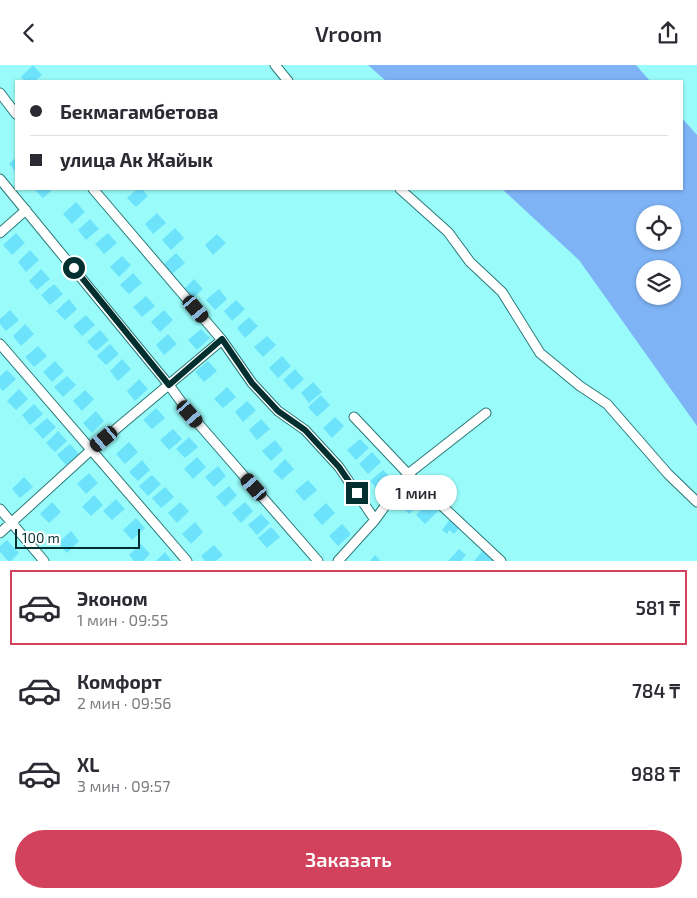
<!DOCTYPE html>
<html lang="ru">
<head>
<meta charset="utf-8">
<style>
	:root { --surface:#fff; --page:#f2f2f3; --text:#2b2b33; --muted:#7c7c81; --line:#e1e1e2; --accent:#d3425c }
	body { margin:0; font-family:"Exo 2",sans-serif; background:var(--page); color:var(--text); height:100vh; display:flex; flex-direction:column; font-size:19px; white-space:nowrap }
	* { box-sizing:border-box; margin:0 }
	p { font-size:16px; color:var(--muted) }
	.icon { flex:none; width:28px; height:28px; fill:none; stroke:currentColor; stroke-width:2; stroke-linecap:round; stroke-linejoin:round }
	.map { position:relative; height:496px; overflow:hidden }
	.panel { display:flex; flex-direction:column; background:var(--surface); flex:1 }
	.panel>* { flex:none }
	.banner { position:absolute; left:15px; top:15px; width:668px; height:110px; border-radius:0px; box-shadow:0 1px 4px #0004; display:grid; align-content:center; height:110px; padding:0 15px; background:var(--surface) }
	.buttons { position:absolute; left:636px; top:140px; display:grid; gap:10px }
	.buttons a { display:grid; place-items:center; width:45px; height:45px; border-radius:50%; background:var(--surface); box-shadow:0 1px 4px #0004; font-size:25px }
	.scale { position:absolute; left:15px; bottom:12px; width:125px; box-sizing:border-box; padding-left:5px; border:2px solid #023030; border-top:0; font-size:14px; line-height:18px; white-space:nowrap; color:#023030; -webkit-text-stroke:4px #fff; paint-order:stroke }
	.end { position:absolute; width:22px; height:22px; margin:-11px; border:6px solid #023030; background:#fff; box-shadow:0 0 0 2px #fff }
	.from { border-radius:50% }
	.bubble { position:absolute; height:35px; border-radius:18px; background:var(--surface); box-shadow:0 1px 4px #0004; font-size:16px; font-weight:600; line-height:35px; text-align:center }
	.car { position:absolute; width:15px; height:30px; margin:-15px -8px; border-radius:6px; box-shadow:0 0 4px 1px #0007; background:linear-gradient(#222 24%,#8ab4d8 0 40%,#222 0 76%,#8ab4d8 0 86%,#222 0) }
	.banner b { display:flex; align-items:center; gap:18px; height:48px; font-size:19px }
	.banner b+b { border-top:1px solid var(--line) }
	.banner i { width:12px; height:12px; background:var(--text) }
	ul { padding:9px 0 0; list-style:none }
	li { display:flex; align-items:center; gap:15px; height:75px; margin:0 10px 8px; padding:0 5px; border:2px solid transparent; border-radius:0px }
	li div { flex:1 }
	li b { display:block; font-size:19px }
	li em { font-style:normal; font-weight:600 }
	li.active { border-color:var(--accent) }
	li>.icon { width:45px; height:45px; stroke-width:1.5 }
	.action { display:flex; gap:10px; margin-top:auto; padding:10px 15px }
	.action a { flex:1; height:58px; border-radius:30px; background:var(--accent); color:#fff; font-size:20px; font-weight:600; line-height:58px; text-align:center }
	header { display:flex; justify-content:space-between; align-items:center; height:65px; padding:0 15px; background:var(--surface); font-size:22px; font-weight:600 }
	.map>svg:first-child { display:block }
</style>
</head>
<body>
<header><svg class="icon" aria-label="back" viewBox="0 0 24 24"><path d="M15 5l-7 7 7 7"/></svg>Vroom<svg class="icon" aria-label="share" viewBox="0 0 24 24"><path d="M12 15V3M7 8l5-5 5 5M5 13v7h14v-7"/></svg></header>
<div class="map">
<svg width="697" height="496" viewBox="0 0 697 496">
	<rect width="100%" height="100%" fill="#99fcfa"/>
	<path fill="#7eb3f5" fill-rule="evenodd" d="M368,0H636L650,16H386Z
		M681,52L697,70V361L579,195L502,124H681ZM645,149H672V176H645ZM645,204H672V231H645Z"/>
	<path fill="#6de2fb" d="M33,0L42,10L35,16H25L21,12Z
		M16,92V107L9,99Z
		M34,124H53L43,133Z
		M137,124H142L148,131L136,142L127,133Z
		M76,137L85,147L72,159L63,149Z
		M157,148L166,158L153,169L145,159Z
		M90,154L99,164L86,175L78,165Z
		M175,163L184,173L171,185L162,175Z
		M16,168L25,178L12,190L3,180Z
		M108,168L117,178L104,189L95,179Z
		M217,169L226,178L213,190L205,180Z
		M30,185L39,195L26,207L18,197Z
		M176,188L185,198L172,209L164,199Z
		M122,191L131,200L119,212L110,202Z
		M41,204L50,214L37,225L29,216Z
		M133,208L142,218L129,229L120,220Z
		M194,214L203,224L191,235L182,226Z
		M54,219L63,229L50,240L41,230Z
		M219,224L227,234L215,245L206,235Z
		M146,231L155,241L142,252L133,242Z
		M69,234L77,244L65,255L56,246Z
		M236,235L245,244L232,256L224,246Z
		M10,245L19,255L6,266L0,259V254Z
		M164,245L173,255L160,267L151,257Z
		M86,250L95,260L82,271L73,261Z
		M249,252L258,261L245,273L237,263Z
		M25,259L34,269L21,281L13,271Z
		M201,264L210,273L197,285L188,275Z
		M100,265L109,275L96,286L87,277Z
		M168,269L177,279L164,290L156,280Z
		M267,271L276,280L263,292L254,282Z
		M110,279L119,289L106,300L97,291Z
		M38,281L47,291L34,302L25,292Z
		M282,291L291,301L278,313L269,303Z
		M122,294L131,304L118,316L110,306Z
		M55,296L64,306L52,317L43,307Z
		M208,296L217,306L204,317L195,307Z
		M295,304L304,314L292,325L283,315Z
		M7,305L16,314L3,326L0,323V311Z
		M67,311L76,320L63,332L54,322Z
		M139,314L148,324L135,336L127,326Z
		M313,317L322,327L309,338L301,328Z
		M227,322L236,332L223,343L214,334Z
		M19,324L28,334L16,345L7,336Z
		M85,325L94,334L82,346L73,336Z
		M321,330L330,340L317,352L308,342Z
		M247,336L256,345L243,357L235,347Z
		M34,339L43,349L30,360L22,350Z
		M156,343L165,353L152,364L143,355Z
		M96,346L104,356L92,368L83,358Z
		M335,352L344,361L332,373L323,363Z
		M47,353L56,362L43,374L34,364Z
		M261,354L270,364L257,375L249,365Z
		M173,364L182,374L169,385L160,375Z
		M58,366L67,376L55,387L46,378Z
		M189,372L198,382L185,393L176,384Z
		M360,374L369,383L356,395L347,385Z
		M275,375L283,385L271,396L262,386Z
		M129,377L138,387L125,399L116,389Z
		M70,379L79,389L66,400L57,390Z
		M372,387L381,397L368,409L359,399Z
		M197,392L206,402L193,414L184,404Z
		M285,394L294,404L282,415L273,406Z
		M142,395L150,405L138,416L129,407Z
		M218,401L226,411L214,422L205,412Z
		M383,405L392,414L379,426L370,416Z
		M89,408L98,418L86,429L77,419Z
		M152,410L161,419L148,431L139,421Z
		M24,412L33,422L20,433L12,424Z
		M308,415L317,425L304,436L295,426Z
		M229,421L237,430L225,442L216,432Z
		M165,422L174,432L161,443L152,433Z
		M413,422L425,433L409,449L399,439Z
		M94,430L103,440L91,451L82,442Z
		M116,434L125,444L112,455L103,446Z
		M430,436L439,445L425,459L416,450Z
		M52,437L61,447L49,458L40,449Z
		M180,437L189,446L177,458L168,448Z
		M245,437L253,446L241,458L232,448Z
		M326,438L335,448L322,460L313,450Z
		M261,449L270,458L257,470L248,460Z
		M136,453L145,463L132,475L123,465Z
		M451,453L461,461L454,469L449,465L447,469L442,465Z
		M195,457L203,467L191,479L182,469Z
		M342,459L351,469L338,481L329,471Z
		M271,462L280,472L267,483L258,473Z
		M71,466L79,476L67,488L58,478Z
		M7,475L19,488L11,496H8L0,487V481Z
		M141,479L150,489L143,496H134L129,490Z
		M214,480L223,490L216,496H205L201,491Z
		M485,483L497,496H474Z
		M459,484L466,490L461,496H448Z
		M165,487L172,496H156Z
		M375,490L381,496H370Z"/>
	<g fill="none" stroke-linecap="round" stroke-linejoin="round">
		<defs>
			<path id="minor" d="M275,0L288,16
				M0,28L16,49
				M0,114L169,320L190,349L318,496
				M93,124L222,275L252,318L278,346L305,365L339,402L375,455
				M400,124L448,167L470,197L502,227L540,288L580,321L607,339L668,409L697,437
				M0,168L26,145
				M0,279L187,496
				M354,352L408,409L501,496
				M0,444L44,496
				M0,468L91,385L222,275
				M338,496L375,455L408,409L486,348"/>
		</defs>
		<use href="#minor" stroke="#2a7978" stroke-width="11"/>
		<use href="#minor" stroke="#fff" stroke-width="9"/>
	</g>
	<g fill="none" stroke-linecap="round" stroke-linejoin="round">
		<path stroke="#023030" stroke-width="6" d="M74,203L169,320L222,274L252,318L278,346L305,365L339,402L357,428"/>
	</g>
</svg>
<div class="buttons">
<a><svg class="icon" aria-label="locate" viewBox="0 0 24 24"><circle cx="12" cy="12" r="6"/><path d="M12 2v4M12 18v4M2 12h4M18 12h4"/></svg></a>
<a><svg class="icon" aria-label="layers" viewBox="0 0 24 24"><path d="M12 4l9 5-9 5-9-5zM3 14l9 5 9-5"/></svg></a>
</div>
<div class="scale">100 m</div>
<i class="end from" style="left:74px;top:203px"></i>
<i class="end" style="left:357px;top:428px"></i>
<div class="bubble" style="left:375px;top:410px;width:82px">1 мин</div>
<i class="car" style="left:196px;top:244px;rotate:140deg"></i>
<i class="car" style="left:190px;top:349px;rotate:139deg"></i>
<i class="car" style="left:104px;top:374px;rotate:230deg"></i>
<i class="car" style="left:254px;top:422px;rotate:319deg"></i>
<div class="banner">
<b><i class="from"></i>Бекмагамбетова</b>
<b><i></i>улица Ак Жайык</b>
</div>
</div>
<section class="panel">
<ul>
<li class="active"><svg class="icon" aria-label="car" viewBox="0 0 24 24"><path d="M5 17H2v-5l4-1 3-4h7l3 4 3 1v5h-3M9 17h6M6 11h13"/><circle cx="7" cy="17" r="2"/><circle cx="17" cy="17" r="2"/></svg><div><b>Эконом</b><p>1 мин · 09:55</p></div><em>581 ₸</em></li>
<li><svg class="icon" aria-label="car" viewBox="0 0 24 24"><path d="M5 17H2v-5l4-1 3-4h7l3 4 3 1v5h-3M9 17h6M6 11h13"/><circle cx="7" cy="17" r="2"/><circle cx="17" cy="17" r="2"/></svg><div><b>Комфорт</b><p>2 мин · 09:56</p></div><em>784 ₸</em></li>
<li><svg class="icon" aria-label="car" viewBox="0 0 24 24"><path d="M5 17H2v-5l4-1 3-4h7l3 4 3 1v5h-3M9 17h6M6 11h13"/><circle cx="7" cy="17" r="2"/><circle cx="17" cy="17" r="2"/></svg><div><b>XL</b><p>3 мин · 09:57</p></div><em>988 ₸</em></li>
</ul>
<div class="action"><a>Заказать</a></div>
</section>
</body>
</html>
